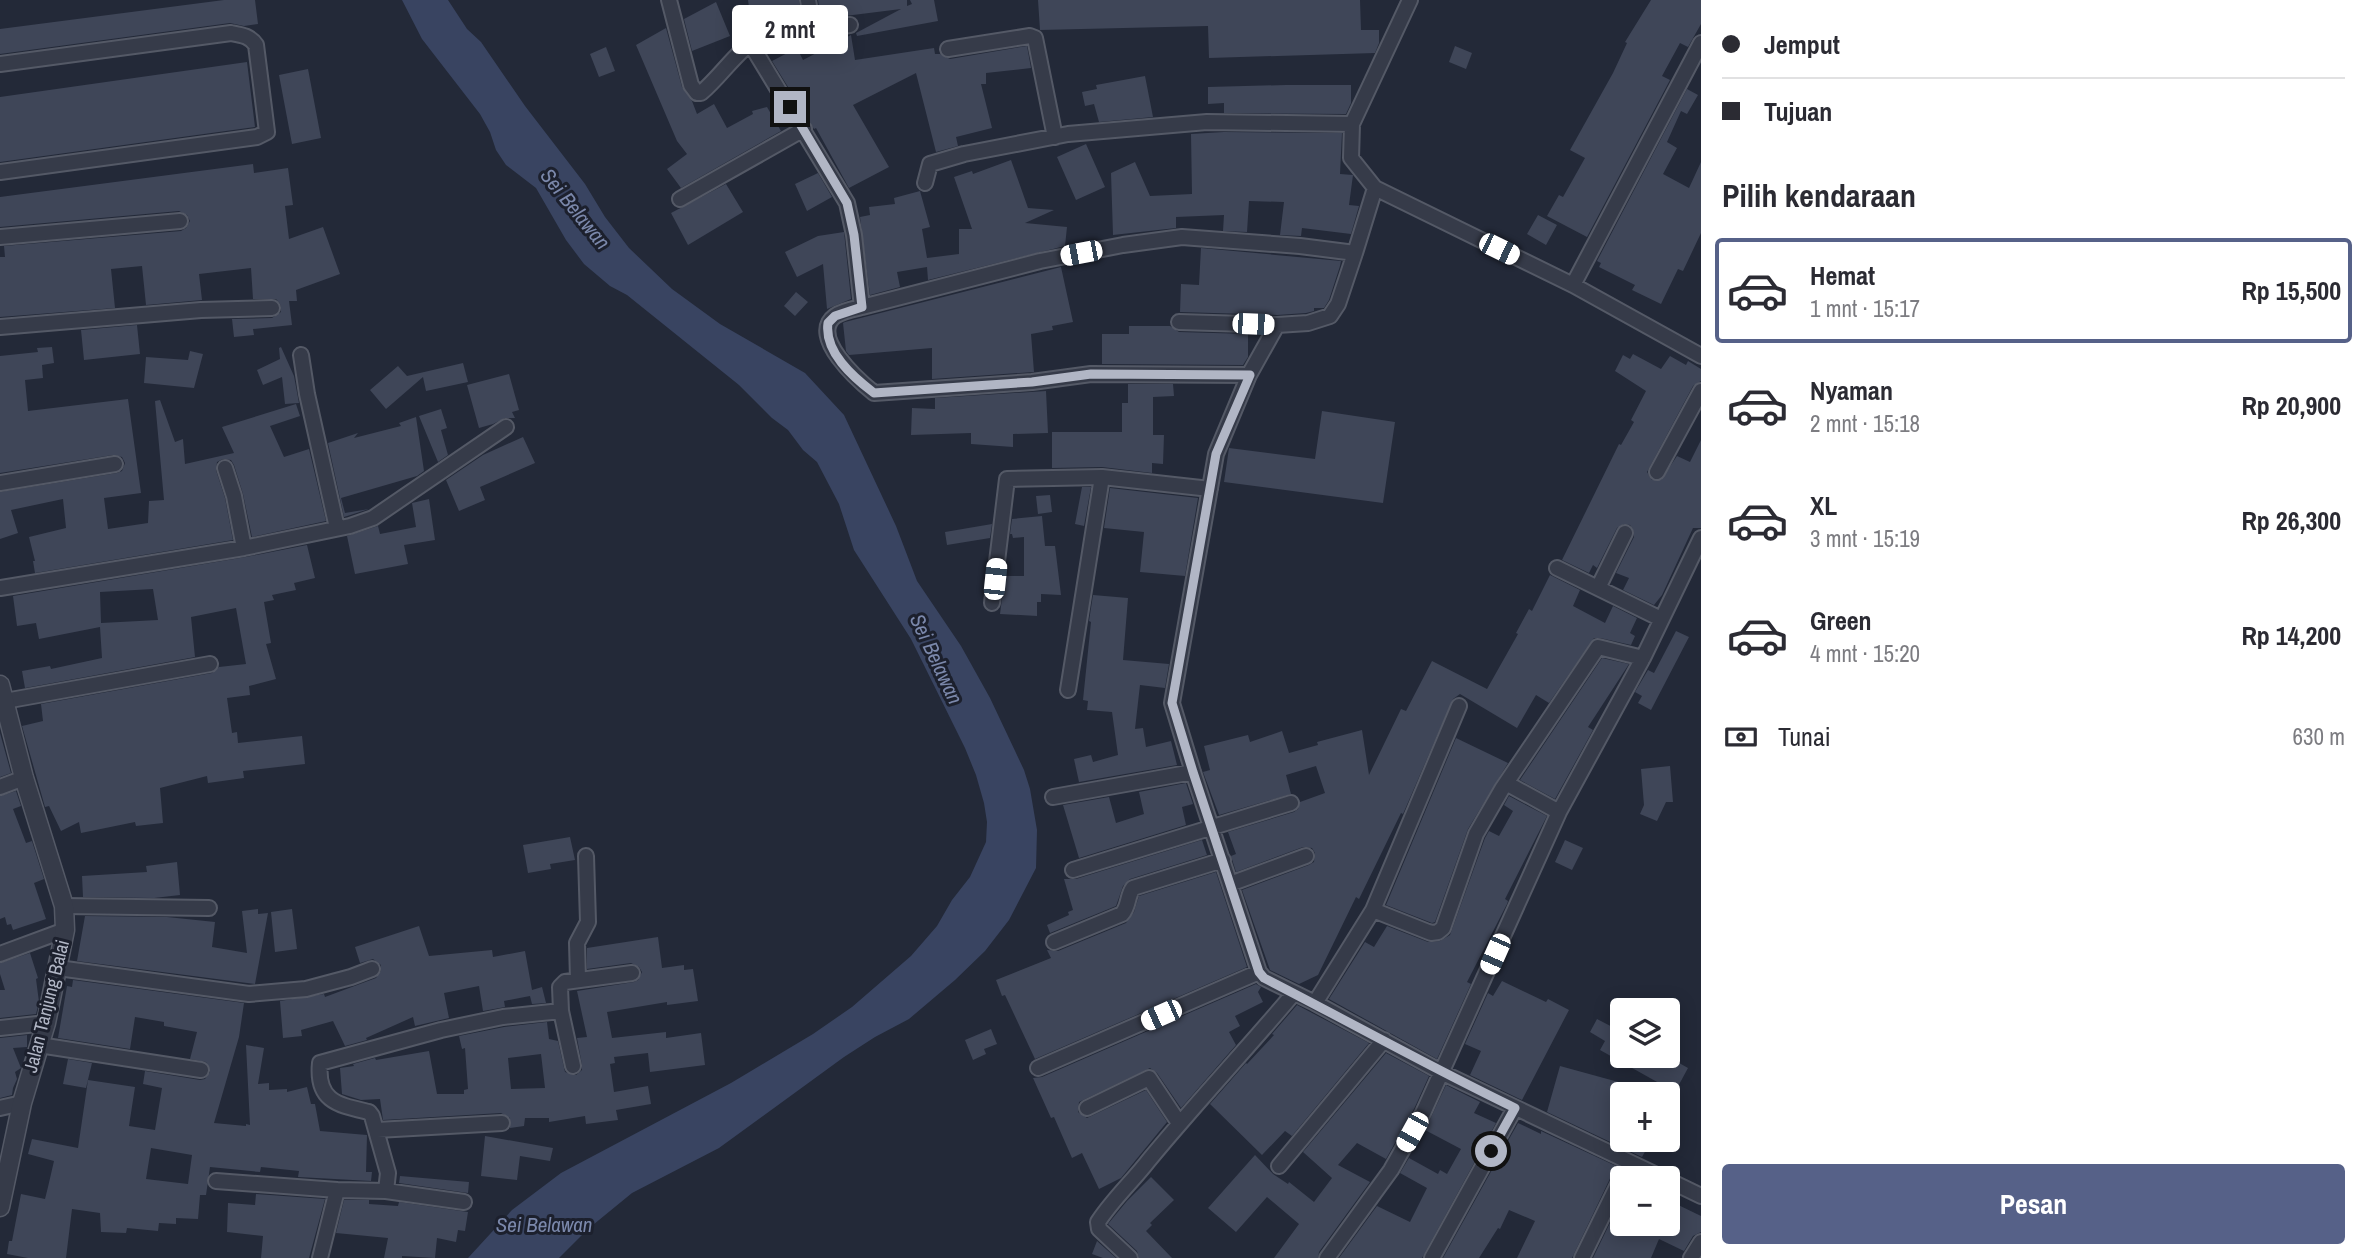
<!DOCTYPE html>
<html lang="id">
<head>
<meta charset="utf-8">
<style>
	:root { --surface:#fff; --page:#f2f2f3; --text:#2b2b33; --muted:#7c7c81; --line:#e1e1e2; --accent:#566188 }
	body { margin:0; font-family:"Archivo Narrow",sans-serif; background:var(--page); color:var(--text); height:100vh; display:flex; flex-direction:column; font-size:26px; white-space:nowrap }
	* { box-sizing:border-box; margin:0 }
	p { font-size:23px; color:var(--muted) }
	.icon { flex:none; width:38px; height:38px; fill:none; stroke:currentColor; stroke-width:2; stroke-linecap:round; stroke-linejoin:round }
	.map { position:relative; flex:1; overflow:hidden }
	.drawer { display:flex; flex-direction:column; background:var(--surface); width:665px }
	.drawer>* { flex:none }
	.guide { display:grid; align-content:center; height:154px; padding:0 21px; background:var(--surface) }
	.tools { position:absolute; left:1610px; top:998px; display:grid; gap:14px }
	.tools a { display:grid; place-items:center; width:70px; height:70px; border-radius:7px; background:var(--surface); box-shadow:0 4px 18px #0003; font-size:35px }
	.end { position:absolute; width:32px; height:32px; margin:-16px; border:9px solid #b1b6c5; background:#111; box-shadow:0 0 0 4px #111 }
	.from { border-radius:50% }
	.bubble { position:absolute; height:49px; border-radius:7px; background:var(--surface); box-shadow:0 4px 18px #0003; font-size:23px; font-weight:700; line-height:49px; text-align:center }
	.car { position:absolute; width:21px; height:42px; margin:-21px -10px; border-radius:9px; box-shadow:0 0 5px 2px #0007; background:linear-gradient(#fff 24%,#345 0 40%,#fff 0 76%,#345 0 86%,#fff 0) }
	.guide b { display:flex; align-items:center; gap:24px; height:66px; font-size:26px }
	.guide b+b { border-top:2px solid var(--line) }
	.guide i { width:18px; height:18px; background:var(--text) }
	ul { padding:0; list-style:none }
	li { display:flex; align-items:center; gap:21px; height:105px; margin:0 14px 10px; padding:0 7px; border:4px solid transparent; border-radius:7px }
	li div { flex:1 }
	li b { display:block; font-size:26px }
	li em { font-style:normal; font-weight:700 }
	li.on { border-color:var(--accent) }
	li>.icon { width:63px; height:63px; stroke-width:1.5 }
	h2 { padding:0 21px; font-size:32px; line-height:84px }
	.pay { display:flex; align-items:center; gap:18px; height:77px; padding:0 21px; font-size:26px }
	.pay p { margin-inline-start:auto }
	.cta { display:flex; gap:14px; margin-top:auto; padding:14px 21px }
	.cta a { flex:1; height:80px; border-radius:7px; background:var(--accent); color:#fff; font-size:28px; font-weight:700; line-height:80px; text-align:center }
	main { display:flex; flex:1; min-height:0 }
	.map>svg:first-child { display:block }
</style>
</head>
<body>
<main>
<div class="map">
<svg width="1701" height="1258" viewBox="0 0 1701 1258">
	<rect width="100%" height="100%" fill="#232938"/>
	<path fill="#394461" d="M402,0H448L467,29L481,42L525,106L585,184L605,217L629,248L672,289L720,324L805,373L844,415L896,526L917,581L961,646L990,698L1024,770L1030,789L1037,830L1036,868L1009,920L985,951L955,980L909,1019L875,1037L844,1057L719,1148L632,1193L588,1229L559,1258H468L512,1210L561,1173L731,1083L813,1034L852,1007L911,956L937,926L952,900L970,877L986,842L987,822L984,803L976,775L965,748L911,639L854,550L839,504L817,462L803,450L788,430L772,418L739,385L627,295L610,286L584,264L566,240L536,188L506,165L496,150L490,132L480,114L422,39Z"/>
	<path fill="#3f4658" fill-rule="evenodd" d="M224,0H255L258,24L244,26L230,23L0,54V29Z
		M748,0H799L802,22L752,29Z
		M818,0H907V6L912,4L910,0H934L938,21L857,36L856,33L901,9L821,19Z
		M1038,0H1360L1361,30H1379V43L1375,53L1209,58L1208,26L1040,30Z
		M1651,0H1701V24L1688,47L1680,43L1662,76L1670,80L1587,237L1547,216L1559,195L1563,197L1585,158L1570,150L1613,73L1627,43L1625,42Z
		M716,2L730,36L692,51L684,19Z
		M666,28L682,87L692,101L697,114L714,104L727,128L753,114L752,111L767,107L781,131L681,188L667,169L687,154L677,141L636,45Z
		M851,35L855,60L934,48L935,54H940L950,59L1027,46L1031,68L986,73V84H981L992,128L956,137L958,146L936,152L916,73L853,105L889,167L849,188L816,128L814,129L772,61L797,48L803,60Z
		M1455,46L1472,53L1466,69L1449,62Z
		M606,47L615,71L599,77L590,54Z
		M247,62L255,127L0,162V97Z
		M308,69L321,138L292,144L279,75Z
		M1145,76L1153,117L1099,122L1094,104L1085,106L1082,92L1097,89L1096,85Z
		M1286,85H1351V103L1346,114L1224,113V103L1208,104V87Z
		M1687,89L1698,95L1687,114L1681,111L1667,142L1677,148L1663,174L1689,188L1701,162V233L1683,271L1678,269L1661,304L1632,290L1635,285L1599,267L1601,263L1597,261Z
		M1224,132L1342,133L1340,174L1353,175L1349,205L1359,206L1351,234L1302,228L1301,236L1280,235L1284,202L1249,201L1247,232L1223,231L1224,215L1176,217V228L1113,235L1111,173L1135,162L1150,196L1192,194L1191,134Z
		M1086,144L1105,187L1076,200L1057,157Z
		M1011,160L1028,208L1054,210L1025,223L1067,227L1065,246L928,280L927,267L897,272L900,287L870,295L860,217L870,215L869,207L895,204L894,198L920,191L930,227L922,229L927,258L959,254V229H972L954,177L972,171L973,174Z
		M253,164L254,173L288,168L293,205L285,206L289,239L323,227L340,274L296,290L297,301H289L292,325L253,329L254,335L234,337L232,319L272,318L281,312L280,304L276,299H253L251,268L199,274L202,300L146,305L142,266L111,269L115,308L0,317V257H5L4,246L181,231L186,228L190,221L187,215L179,211L0,227V197Z
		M818,173L832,197L807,211L795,184Z
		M726,184L743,212L688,245L671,213Z
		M1538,215L1557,225L1546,245L1527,234Z
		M844,232L851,299L827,309L823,264L797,277L785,252L818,236Z
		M1201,248L1341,261L1340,266L1329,300L1324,308H1314V311L1306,313L1277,315L1180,312L1181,284L1199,285Z
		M1061,267L1073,322L1052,326L1053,330L1031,334L1034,372L932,379V348L849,355L846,351L843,323L845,322Z
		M796,292L808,302L795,316L784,306Z
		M137,325L140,354L84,360L81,330Z
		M1129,326H1170L1179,332L1248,334V357L1243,365L1102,364V334H1129Z
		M52,347L54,363L42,365L43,378L25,380L28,411L128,399L141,493L104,498L108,529L148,523L149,501L164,500L155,401L160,400L175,442L183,439L185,464L234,453L222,427L296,404L300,416L270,426L284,457L309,449L326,521L252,537L243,494L234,465L231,460L223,459L217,462L216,470L225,498L233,540L35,573L33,561H35L29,537L66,528L63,499L11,510L18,533L0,539V492L117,473L122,471L125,463L122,457L113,455L0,473V356L38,352L37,348Z
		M281,347L294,376L299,403L285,404L282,377L263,385L257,370L280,359L279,348Z
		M190,351L203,354L194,388L144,383L146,357L188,360Z
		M1633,354L1661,369L1670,356L1686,365L1688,361L1701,369V381L1693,386L1647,472L1652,480H1661L1677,456L1690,462L1701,440V528H1693L1662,595L1654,605L1623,590L1629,578L1616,573L1634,537V532L1630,525L1624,524L1617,528L1597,568L1593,565L1589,573L1562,560L1619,444L1621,445L1634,422L1631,420L1646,391L1615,371L1623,355L1630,359Z
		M463,363L468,382L426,391L423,377L386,409L370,390L398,366L407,376Z
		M509,374L519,410L512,412L515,418H505L493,424L479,428L467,385Z
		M1128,384H1173L1174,396L1153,397V435H1164L1163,464L1152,463V473L1102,467L1052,468V432H1122V403H1128Z
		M1046,391L1048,433L1013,434V447L971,444V433L911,435L912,408L935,409V398Z
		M441,409L447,428L441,430L448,455L438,462L419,416Z
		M1322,411L1395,422L1383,503L1224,482L1229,448L1315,459Z
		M416,417L424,471L417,476L341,498L345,513L369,509L344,517L328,443L358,433L354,438L401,426L399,423Z
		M523,437L535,463L480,487L485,500L459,511L446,480L483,455Z
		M1082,487H1091L1084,526L1075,524Z
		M1110,488L1198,498L1185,576L1140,572L1144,532L1104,528Z
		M1050,495L1052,512L1038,514L1036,496Z
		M429,499L435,540L404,545L408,564L355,574L347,536L378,526L380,534L416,527L412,503Z
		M1042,516L1045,546H1055L1061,595L1041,594V602H1037V616L1000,614L1005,576H1024V537L1013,538L1012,534H1010L1012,519Z
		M992,524L990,538L947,545L945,532Z
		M307,545L315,578L294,583L296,590L272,595L274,600L264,602L271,643L266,644L276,679L249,686L250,695L227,698L232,733L237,732L238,743L302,736L305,764L243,771L244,778L208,783L207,776L160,788L163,823L136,826L135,822L81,833L79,822L61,831L49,806L45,807L22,726L43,721L41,704L212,673L219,667L246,664L236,608L191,617L195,657L25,688L22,671L50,666L51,669L102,658L100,627L39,639L36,623L17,626L13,596L246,557ZM153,589L158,620L101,623L100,592Z
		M1550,575L1580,590L1573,606L1605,623L1613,606L1637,618L1630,633L1635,636L1631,645L1600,638H1594L1549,703L1536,695L1517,728L1460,694L1453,699L1403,814L1401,813L1359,899L1356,897L1318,975L1299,984L1270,970L1242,890L1309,865L1314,862L1315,853L1312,848L1303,847L1236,872L1231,856L1236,854L1228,832L1294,812L1298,809L1300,802L1325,793L1316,766L1286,775L1291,794L1219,815L1203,772L1210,770L1204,746L1248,735L1250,742L1282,731L1289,753L1318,745L1317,742L1362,730L1369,775L1401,709L1406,711L1432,661L1487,689L1518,634L1516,633L1529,609L1532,611Z
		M1093,595L1128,598L1123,660L1169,664L1165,688L1140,685L1135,729L1143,728L1146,747L1171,741L1177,765L1079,782L1074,759L1091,755L1093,762L1118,755L1112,712L1087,710L1088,701L1083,700L1091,622L1089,621Z
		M1676,631L1689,637L1651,710L1638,703L1642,696L1635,692L1648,670L1654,673Z
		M1602,658L1629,664L1588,727L1593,730L1555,799L1520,780Z
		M0,733L11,773L0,777Z
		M1456,738L1508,763L1468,829L1435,922L1432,923L1386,905Z
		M1670,766L1673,802H1666L1657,821L1640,814L1644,805L1641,769Z
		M1186,783L1193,804L1182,807L1186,825L1079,858L1063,805L1109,797L1116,823L1144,814L1139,792Z
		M16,791L21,806L13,809L26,843L32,841L44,879L34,883L46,919L13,930L11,924L7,925L5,917L0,919V796Z
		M1509,796L1547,816L1505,899L1508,901L1507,904L1467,982L1471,984L1437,1059L1329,999L1365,942L1374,947L1387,926L1428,942L1440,941L1450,935L1485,838L1489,831L1499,836L1513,811L1504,805Z
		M570,837L575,860L550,864L551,869L528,873L523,845Z
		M1202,840L1207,855L1130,879L1123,886L1116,906L1050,933L1047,925L1069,915L1068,912L1073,910L1064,879H1076Z
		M1565,840L1583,848L1572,870L1555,862Z
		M177,862L180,895L154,898L83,897L82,876L147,872L146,866Z
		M1216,872L1247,967L1035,1059L1005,995L1002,996L996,980L1051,958L1047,950L1058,951L1126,923L1134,912L1139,896Z
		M258,909V914L268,913L255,984L77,961L85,916L167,917L215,922L212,947L247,953L242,911Z
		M292,909L297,949L275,952L271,912Z
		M419,926L429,956L492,950L493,957L525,951L532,990L542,987L546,1003L532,1004L530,996L504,1001L505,1007L483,1011L479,986L444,993L449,1018L415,1026L413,1017L366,1038L367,1040L345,1046L333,1021L301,1030L302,1036L283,1038L280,1001L324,994L325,997L376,978L381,971V965L373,959L360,963L355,947Z
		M658,937L662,968L684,965V970L693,969L698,1001L667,1005V1002L607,1012L612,1038L666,1032V1038L701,1033L705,1065L650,1072L648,1053L614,1057L615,1063L610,1064L614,1092L648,1086L651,1104L616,1110L618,1120L586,1124L585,1116L549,1122V1118H525L524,1126L510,1128V1118L501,1113L383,1120L380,1099L361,1100L342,1094L340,1068L354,1066L353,1064L375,1058L376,1060L429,1051L437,1094H464V1090L468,1089L465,1048L462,1049L459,1036L504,1027L547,1022L549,1039L558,1041L565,1072L576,1075L582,1070V1065L577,1038L587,1037L577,991L634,982L638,980L642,972L639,967L631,963L587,969V948ZM541,1054L545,1088L511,1089L508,1058Z
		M30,953L38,978L36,979L39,1002L36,1014L0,1018V990H5L0,974V963Z
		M73,980L244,1003L239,1037L214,1123L246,1126V1124L250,1125L246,1045L264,1048L258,1084L269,1083V1090L287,1089V1092L307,1087L311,1104H315L320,1131L367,1135L366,1172H372L371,1181L298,1177L299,1171L261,1167L260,1172L210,1167L206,1195H200L198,1219L176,1218V1224L159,1223L158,1231L127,1228L126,1233L101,1232L100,1213L72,1209L66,1258H28L7,1254L9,1241H12L21,1194L45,1199L48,1187L54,1161L28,1154L32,1139L78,1148L88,1080L135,1087L129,1126L155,1130L162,1088L143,1084L145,1071L200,1080L205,1079L210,1072L206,1062L190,1059L197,1032L164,1026V1022L135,1017L130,1049L58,1038L67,986L72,987ZM151,1148L192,1155L188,1184L146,1179Z
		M1502,981L1546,1002L1548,999L1569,1010L1522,1100L1470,1075L1481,1051L1465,1044L1488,993L1493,996Z
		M1256,984L1261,987L1258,992L1263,1002L1235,1016L1240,1026L1229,1032L1236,1045L1181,1108L1157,1073L1150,1068L1079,1102L1078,1112L1087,1118L1146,1090L1167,1122L1121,1178L1099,1189L1082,1153L1072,1158L1054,1117L1051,1118L1033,1078L1042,1077Z
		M1297,1005L1369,1043L1292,1136L1285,1131L1262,1155L1210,1104L1246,1063L1247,1064L1274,1035L1272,1034Z
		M1597,1019L1622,1032V1055H1665L1688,1068L1675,1092L1600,1050L1605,1041L1590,1032Z
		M991,1029L997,1044L984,1049L986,1054L973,1060L965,1040Z
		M27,1035V1047L13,1048L21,1068L15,1072L17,1079L13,1088L12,1095L0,1098V1038Z
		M1386,1053L1429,1076L1414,1109L1386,1159L1357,1143L1338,1165L1370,1182L1319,1252L1318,1258H1274L1299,1224L1267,1197L1236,1232L1208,1208L1255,1155L1273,1174L1288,1184L1289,1182L1314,1202L1332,1178L1303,1152Z
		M68,1059L92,1063L86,1088L63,1084Z
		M1560,1066L1622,1083V1139H1652L1642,1157L1547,1112Z
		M1446,1085L1480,1102L1474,1113L1496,1123L1422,1258H1339L1377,1206L1410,1222L1427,1188L1400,1173L1409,1158L1438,1174L1440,1170L1447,1174L1461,1149L1425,1130Z
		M1518,1123L1541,1134V1131L1616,1166L1572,1258H1517L1535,1221L1509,1210L1500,1229L1498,1228L1479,1258H1443Z
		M485,1136L553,1148L550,1161L520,1156L517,1180L481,1176Z
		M400,1176L469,1182L468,1193L399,1183Z
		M1151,1177L1174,1200L1150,1223L1152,1225L1146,1231L1172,1258H1139L1137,1251L1108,1224L1127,1201Z
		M256,1194L325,1199L309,1258H261L263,1236L227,1232L228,1203L255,1205Z
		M1622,1198V1223H1668V1200L1701,1216V1232L1693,1236L1684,1251L1659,1239L1651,1258H1593Z
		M344,1200H369V1204L398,1206L399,1202L468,1212L465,1231L458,1230L456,1242L437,1238L435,1258L402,1256V1258H384L388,1238L336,1233Z
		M1097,1241L1116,1258H1103L1092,1254Z"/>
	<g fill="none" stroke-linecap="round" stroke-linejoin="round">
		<defs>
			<path id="minor" d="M669,0L691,85L697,93H701C721,76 736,52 758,37L850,25
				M808,0L813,29
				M1410,0L1352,124L1351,158L1375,188L1573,285L1701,356
				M750,43L847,203L854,235L862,307
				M948,49L1030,36L1035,38L1055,137
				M0,64L231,33C242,35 250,36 256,45L267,132L257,137L0,172
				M925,183L930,164L964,154L1068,134L1207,122L1352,124
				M680,199L804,129
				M0,237L180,221
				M1355,253L1338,304L1330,316L1308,323L1277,325L1249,375L1216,454L1172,703L1193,772L1259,972L1264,978L1315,1003L1443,1073L1663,1178
				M1573,285L1701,43
				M1179,322L1277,325
				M0,327L201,310L272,308
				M301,355L307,394L337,528
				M1249,375L1091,374L1032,382L874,393C859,381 808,336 835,316C842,311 853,309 862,307L1040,261L1123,245L1182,237L1300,246L1355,253L1375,188
				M225,468L234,496L244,548
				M1657,472L1701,391
				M0,483L115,464
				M1557,568L1661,619
				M0,588L244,548L350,526L373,518L506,427
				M1598,588L1625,533
				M992,603L1007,479L1102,477
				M1068,690L1102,477L1210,489
				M5,701L210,664
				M1506,783L1559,812
				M0,787L24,778
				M1053,797L1193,772
				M1073,870L1291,803
				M1230,884L1306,856
				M64,906L209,908
				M1373,910L1431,933L1438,932L1443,928L1476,834L1502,789L1598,647L1643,658
				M1054,942L1122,914C1129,907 1127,896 1133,888L1223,860
				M0,954L65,930
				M58,968L249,994L306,989L351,977L372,969
				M578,979L577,943L588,922L586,856
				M1315,1003L1373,910L1459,706
				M561,1011L573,1066
				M0,1028L46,1023
				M39,1045L201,1070
				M1038,1068L1259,972
				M0,1108L22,1103
				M1087,1108L1149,1078L1179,1123
				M377,1130L502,1123
				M1279,1166L1384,1040
				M1668,1180L1701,1196
				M216,1181L337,1190
				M386,1191L388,1173L372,1116L369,1112C339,1105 316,1102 320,1063L441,1030L503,1017L561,1011L560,987L565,982L632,973
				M320,1258L337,1190L386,1191L464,1202
				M1130,1258L1099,1229L1098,1222C1113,1199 1132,1182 1149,1160C1196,1103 1246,1050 1294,993
				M1327,1258L1391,1170L1423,1113L1559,812L1643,658L1701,538
				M1432,1258L1515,1108
				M1582,1258L1629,1162
				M1691,1258L1701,1242"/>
			<path id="tertiary" d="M0,685L24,778L64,906L65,930L46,1023L22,1103L0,1207"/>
		</defs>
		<use href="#minor" stroke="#545966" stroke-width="18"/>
		<use href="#tertiary" stroke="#545966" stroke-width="21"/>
		<use href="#minor" stroke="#363b49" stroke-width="14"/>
		<use href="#tertiary" stroke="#363b49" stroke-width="18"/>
	</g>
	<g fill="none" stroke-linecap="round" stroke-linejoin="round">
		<path stroke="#b1b6c5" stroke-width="9" d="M790,107L847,203L854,235L862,307L835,316L828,323C824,352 853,377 874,393L1032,382L1091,374L1250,375L1216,454L1172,703L1193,772L1259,972L1264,978C1348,1021 1430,1067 1515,1108L1491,1151"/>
	</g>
	<g text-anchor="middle" stroke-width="6" stroke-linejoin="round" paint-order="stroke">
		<g font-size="19" fill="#b1b6c5" stroke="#1c202d">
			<text transform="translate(46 1006) rotate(-76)" y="7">Jalan Tanjung Balai</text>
		</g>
		<g font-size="21" font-style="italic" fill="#7b88ab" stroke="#1c202d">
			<text transform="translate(575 209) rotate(51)" y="7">Sei Belawan</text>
			<text transform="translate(936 659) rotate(65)" y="7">Sei Belawan</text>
			<text x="544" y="1232">Sei Belawan</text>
		</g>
	</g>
</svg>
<div class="tools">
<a><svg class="icon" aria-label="layers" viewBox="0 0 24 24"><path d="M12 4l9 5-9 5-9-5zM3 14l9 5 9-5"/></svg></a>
<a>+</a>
<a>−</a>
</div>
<i class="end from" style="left:1491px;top:1151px"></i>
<i class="end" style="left:790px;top:107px"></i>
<div class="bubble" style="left:732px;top:5px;width:116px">2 mnt</div>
<i class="car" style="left:1499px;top:249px;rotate:116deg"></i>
<i class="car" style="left:1081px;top:253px;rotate:259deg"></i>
<i class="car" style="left:1253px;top:324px;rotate:92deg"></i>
<i class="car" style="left:995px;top:579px;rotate:6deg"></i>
<i class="car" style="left:1495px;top:954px;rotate:204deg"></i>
<i class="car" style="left:1161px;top:1015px;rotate:246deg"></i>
<i class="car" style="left:1412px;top:1132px;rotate:209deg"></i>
</div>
<section class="drawer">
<div class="guide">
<b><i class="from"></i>Jemput</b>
<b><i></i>Tujuan</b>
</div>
<h2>Pilih kendaraan</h2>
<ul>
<li class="on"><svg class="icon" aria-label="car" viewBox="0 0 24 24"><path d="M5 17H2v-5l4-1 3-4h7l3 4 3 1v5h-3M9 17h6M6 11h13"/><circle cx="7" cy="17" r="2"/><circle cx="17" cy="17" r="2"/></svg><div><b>Hemat</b><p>1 mnt · 15:17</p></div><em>Rp 15,500</em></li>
<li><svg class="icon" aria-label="car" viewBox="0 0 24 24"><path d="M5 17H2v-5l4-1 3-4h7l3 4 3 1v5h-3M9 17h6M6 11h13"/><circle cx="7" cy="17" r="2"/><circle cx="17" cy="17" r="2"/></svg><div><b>Nyaman</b><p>2 mnt · 15:18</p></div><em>Rp 20,900</em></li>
<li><svg class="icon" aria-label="car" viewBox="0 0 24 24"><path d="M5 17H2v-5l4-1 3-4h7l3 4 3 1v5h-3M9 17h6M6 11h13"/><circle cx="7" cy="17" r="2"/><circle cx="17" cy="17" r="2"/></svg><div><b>XL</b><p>3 mnt · 15:19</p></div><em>Rp 26,300</em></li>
<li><svg class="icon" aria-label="car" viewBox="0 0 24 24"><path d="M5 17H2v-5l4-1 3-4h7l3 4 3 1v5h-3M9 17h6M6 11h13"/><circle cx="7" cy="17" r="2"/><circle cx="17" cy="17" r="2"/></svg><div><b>Green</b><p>4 mnt · 15:20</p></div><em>Rp 14,200</em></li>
</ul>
<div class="pay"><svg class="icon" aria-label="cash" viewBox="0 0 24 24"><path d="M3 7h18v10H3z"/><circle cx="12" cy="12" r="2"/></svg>Tunai<p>630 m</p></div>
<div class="cta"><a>Pesan</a></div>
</section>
</main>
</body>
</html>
